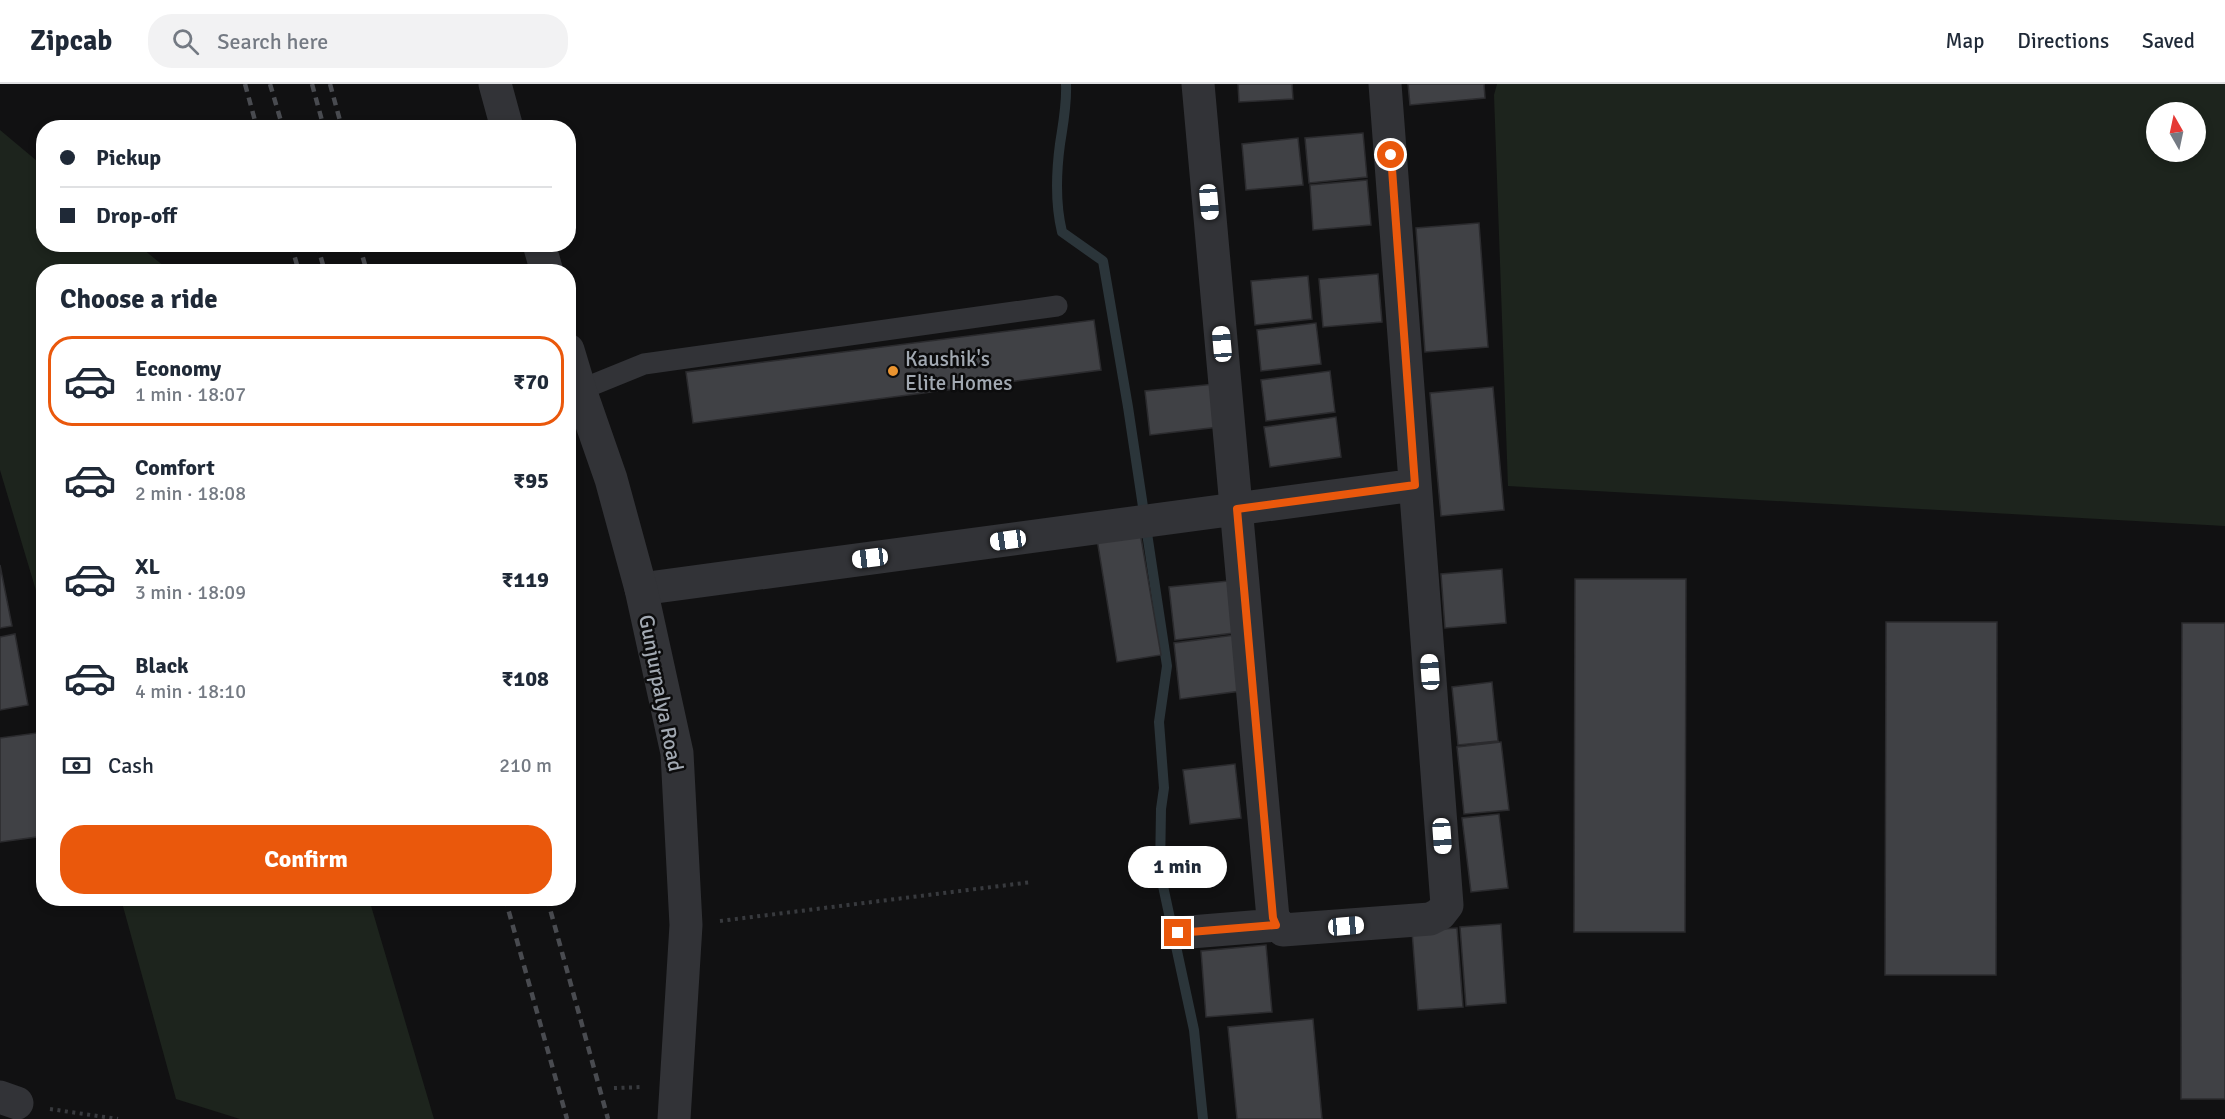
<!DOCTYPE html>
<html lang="en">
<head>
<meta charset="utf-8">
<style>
	:root { --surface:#fff; --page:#f2f2f3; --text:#1f2937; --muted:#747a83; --line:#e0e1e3; --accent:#ea580c }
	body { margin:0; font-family:Signika,sans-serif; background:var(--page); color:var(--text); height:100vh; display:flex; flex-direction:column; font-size:22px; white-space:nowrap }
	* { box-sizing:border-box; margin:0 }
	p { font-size:20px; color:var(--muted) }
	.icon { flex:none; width:33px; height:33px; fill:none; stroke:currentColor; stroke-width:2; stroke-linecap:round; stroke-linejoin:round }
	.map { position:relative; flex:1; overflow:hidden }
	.drawer { position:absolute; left:36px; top:180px; width:540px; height:642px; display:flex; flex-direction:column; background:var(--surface); border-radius:24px; box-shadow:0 3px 9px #0003 }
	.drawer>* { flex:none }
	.banner { position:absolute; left:36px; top:36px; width:540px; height:132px; border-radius:24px; box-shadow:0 3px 9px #0003; display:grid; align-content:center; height:132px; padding:0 24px; background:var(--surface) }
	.needle { width:39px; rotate:351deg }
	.tools { position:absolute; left:2146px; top:18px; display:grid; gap:12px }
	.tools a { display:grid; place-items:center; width:60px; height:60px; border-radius:50%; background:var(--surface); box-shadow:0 3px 9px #0003; font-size:30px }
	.end { position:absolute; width:27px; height:27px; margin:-14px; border:8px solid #ea580c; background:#fff; box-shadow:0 0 0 3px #fff }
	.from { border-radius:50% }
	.bubble { position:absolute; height:42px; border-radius:21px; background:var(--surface); box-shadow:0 3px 9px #0003; font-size:20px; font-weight:800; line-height:42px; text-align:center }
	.car { position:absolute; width:18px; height:36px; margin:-18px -9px; border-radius:8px; box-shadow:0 0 4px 2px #0007; background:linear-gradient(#fff 24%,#345 0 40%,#fff 0 76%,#345 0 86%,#fff 0) }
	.banner b { display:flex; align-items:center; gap:21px; height:57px; font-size:22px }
	.banner b+b { border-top:2px solid var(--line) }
	.banner i { width:15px; height:15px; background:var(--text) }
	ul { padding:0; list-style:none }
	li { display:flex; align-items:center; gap:18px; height:90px; margin:0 12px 9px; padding:0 12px; border:3px solid transparent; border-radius:24px }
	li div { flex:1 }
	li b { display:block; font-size:22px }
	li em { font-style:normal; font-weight:800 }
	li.current { border-color:var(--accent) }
	li>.icon { width:54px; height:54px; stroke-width:1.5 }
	h2 { padding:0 24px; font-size:27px; line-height:72px }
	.pay { display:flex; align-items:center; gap:15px; height:66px; padding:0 24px; font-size:22px }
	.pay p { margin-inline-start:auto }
	.action { display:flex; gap:12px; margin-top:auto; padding:12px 24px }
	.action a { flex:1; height:69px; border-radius:24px; background:var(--accent); color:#fff; font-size:24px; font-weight:800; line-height:69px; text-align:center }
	header { display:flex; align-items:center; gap:36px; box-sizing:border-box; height:84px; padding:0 30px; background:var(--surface); border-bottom:2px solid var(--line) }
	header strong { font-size:28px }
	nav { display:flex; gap:33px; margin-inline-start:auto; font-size:21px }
	.search { width:420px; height:54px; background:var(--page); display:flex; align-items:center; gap:15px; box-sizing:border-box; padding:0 21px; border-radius:24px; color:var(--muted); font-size:22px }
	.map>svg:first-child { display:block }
</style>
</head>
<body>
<header>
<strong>Zipcab</strong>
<div class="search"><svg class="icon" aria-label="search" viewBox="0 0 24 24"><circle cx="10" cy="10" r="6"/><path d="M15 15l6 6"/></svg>Search here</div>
<nav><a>Map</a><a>Directions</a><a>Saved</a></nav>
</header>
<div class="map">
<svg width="2225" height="1035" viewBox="0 0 2225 1035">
	<rect width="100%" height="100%" fill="#111112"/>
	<path fill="#1d241d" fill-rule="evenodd" d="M1497,0H2225V442L1508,402L1494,11ZM2157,28H2196V68H2157Z
		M0,46L43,82L44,160L138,161L170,187L44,188L43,530L0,386Z
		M121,815H369L434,1035H240L176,1015Z"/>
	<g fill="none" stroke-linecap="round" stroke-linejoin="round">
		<path stroke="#2b353a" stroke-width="10" d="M1066,0C1067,21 1063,40 1060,60C1056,90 1055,119 1062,148L1103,177L1128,323L1167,582L1159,638L1164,704L1161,725L1160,788L1194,946L1203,1035"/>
	</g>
	<path fill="#404145" stroke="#2b2b2e" stroke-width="1.5" d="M1238,0H1292L1293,15L1239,18Z
		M1408,0H1484L1485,14L1410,21Z
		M1363,49L1367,93L1309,99L1305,54Z
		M1298,54L1303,101L1246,106L1242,60Z
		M1367,96L1371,141L1313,146L1310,101Z
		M1479,139L1488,263L1425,268L1416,144Z
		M1378,190L1382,238L1323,243L1319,195Z
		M1308,192L1312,235L1255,241L1251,197Z
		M1094,236L1101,286L693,339L686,288Z
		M1316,239L1321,280L1261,287L1257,246Z
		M1330,287L1335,328L1266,337L1261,296Z
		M1215,300L1219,343L1150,351L1145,307Z
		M1493,303L1504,426L1441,432L1430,309Z
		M1336,333L1341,373L1270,383L1264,343Z
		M1140,448L1161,571L1117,578L1097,455Z
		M0,481L12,542L0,544Z
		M1502,485L1506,539L1445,544L1441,490Z
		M1575,495H1686L1685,848H1574Z
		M1228,497L1234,549L1175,556L1169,503Z
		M1886,538H1997L1996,891H1885Z
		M2182,539H2225V1015H2181Z
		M15,550L28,621L0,626V553Z
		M1235,551L1241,607L1180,615L1174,559Z
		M1492,598L1498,657L1458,661L1452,603Z
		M44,648V752L0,758V654Z
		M1501,658L1509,726L1464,730L1457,663Z
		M1235,680L1241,734L1190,740L1183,686Z
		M1499,730L1508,804L1471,808L1462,734Z
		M1501,840L1506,919L1466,922L1460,843Z
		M1457,844L1463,923L1418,926L1412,847Z
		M1266,861L1272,928L1206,933L1201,867Z
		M1313,935L1322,1035H1237L1228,943Z"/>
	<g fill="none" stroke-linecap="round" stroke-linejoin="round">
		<path stroke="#383a3e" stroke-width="4" stroke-dasharray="3 4.5" stroke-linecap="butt" d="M720,837L1032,798
			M614,1004L643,1003
			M50,1025L118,1035"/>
		<path stroke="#323337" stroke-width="21" d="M580,306L644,280L1057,222"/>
		<path stroke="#323337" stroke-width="33" d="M1198,0L1273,834L1283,846L1430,835L1440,830L1447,821L1385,0
			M641,505L1415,401
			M1178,849L1276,841
			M0,1013L17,1019"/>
		<path stroke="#323337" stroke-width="33" d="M495,0L507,44
			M539,160L547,188
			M568,266L580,306L611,395L641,505L677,669L686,841L674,1035"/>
		<path stroke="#494b50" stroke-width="4.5" stroke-dasharray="8 6" stroke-linecap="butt" d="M245,0L257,44
			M270,0L283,44
			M312,0L324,44
			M330,0L342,44
			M291,160L299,188
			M317,160L325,188
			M359,160L367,188
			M505,814L567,1035
			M547,814L608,1035"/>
	</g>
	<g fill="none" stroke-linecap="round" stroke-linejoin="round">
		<path stroke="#ea580c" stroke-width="8" d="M1178,849L1276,841L1273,834L1237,425L1415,401L1391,71"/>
	</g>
	<circle fill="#ea9430" stroke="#0c0c0d" stroke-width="2" cx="893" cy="287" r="6"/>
	<g text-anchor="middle" stroke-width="5" stroke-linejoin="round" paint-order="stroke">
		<g font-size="21" fill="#a2a9b2" stroke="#0c0c0d" text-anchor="start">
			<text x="905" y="282">Kaushik's<tspan x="905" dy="24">Elite Homes</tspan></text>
		</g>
		<g font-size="21" fill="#a2a9b2" stroke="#0c0c0d">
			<text transform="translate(661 609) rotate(79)" y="7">Gunjurpalya Road</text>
		</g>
	</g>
</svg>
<div class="tools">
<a><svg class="needle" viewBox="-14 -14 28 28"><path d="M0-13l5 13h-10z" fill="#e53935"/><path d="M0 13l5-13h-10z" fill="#747a83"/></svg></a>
</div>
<i class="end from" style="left:1391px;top:71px"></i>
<i class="end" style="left:1178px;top:849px"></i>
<div class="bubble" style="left:1128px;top:762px;width:99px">1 min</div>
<i class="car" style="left:1209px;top:118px;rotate:175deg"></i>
<i class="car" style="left:1222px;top:260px;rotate:355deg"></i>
<i class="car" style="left:1008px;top:456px;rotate:262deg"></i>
<i class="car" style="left:870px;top:474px;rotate:263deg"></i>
<i class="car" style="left:1430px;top:588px;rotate:356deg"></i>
<i class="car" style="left:1442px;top:752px;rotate:176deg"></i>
<i class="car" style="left:1346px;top:842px;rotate:85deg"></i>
<div class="banner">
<b><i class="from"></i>Pickup</b>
<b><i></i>Drop-off</b>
</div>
<section class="drawer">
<h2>Choose a ride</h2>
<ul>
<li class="current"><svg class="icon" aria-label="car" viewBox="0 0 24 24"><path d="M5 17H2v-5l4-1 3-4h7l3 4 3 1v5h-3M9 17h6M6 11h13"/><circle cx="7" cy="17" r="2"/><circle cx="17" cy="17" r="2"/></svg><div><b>Economy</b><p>1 min · 18:07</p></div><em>₹70</em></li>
<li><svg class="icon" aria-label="car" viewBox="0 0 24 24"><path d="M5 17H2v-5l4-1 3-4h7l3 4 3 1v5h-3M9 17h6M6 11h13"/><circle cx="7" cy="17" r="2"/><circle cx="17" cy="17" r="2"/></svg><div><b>Comfort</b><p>2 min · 18:08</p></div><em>₹95</em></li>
<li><svg class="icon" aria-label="car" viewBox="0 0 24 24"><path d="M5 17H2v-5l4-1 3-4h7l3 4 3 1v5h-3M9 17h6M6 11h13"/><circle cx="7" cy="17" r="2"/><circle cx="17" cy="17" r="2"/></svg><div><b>XL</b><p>3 min · 18:09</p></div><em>₹119</em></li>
<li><svg class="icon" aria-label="car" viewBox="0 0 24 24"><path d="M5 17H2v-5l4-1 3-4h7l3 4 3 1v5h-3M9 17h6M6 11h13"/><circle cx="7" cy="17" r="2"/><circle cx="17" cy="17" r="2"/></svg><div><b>Black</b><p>4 min · 18:10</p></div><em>₹108</em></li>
</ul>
<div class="pay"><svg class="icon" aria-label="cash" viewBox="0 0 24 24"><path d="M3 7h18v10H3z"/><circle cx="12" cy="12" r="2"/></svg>Cash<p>210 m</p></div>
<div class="action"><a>Confirm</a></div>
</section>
</div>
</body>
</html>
